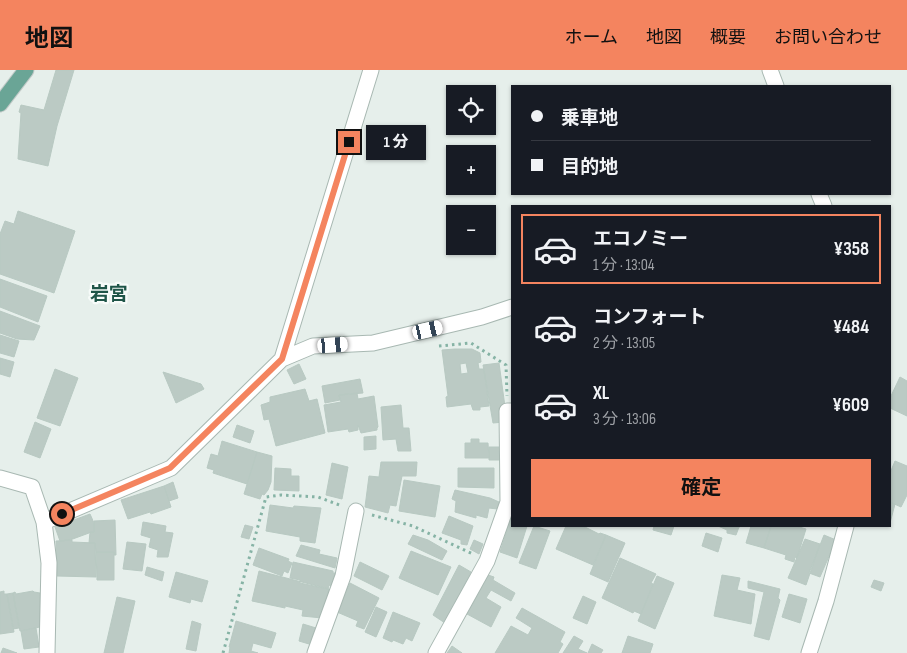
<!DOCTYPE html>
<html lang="ja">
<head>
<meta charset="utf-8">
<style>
	:root { --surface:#171b24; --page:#242831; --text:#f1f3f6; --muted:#9ea1a6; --line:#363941; --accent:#f4845f }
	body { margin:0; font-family:"Sofia Sans Condensed","Noto Sans JP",sans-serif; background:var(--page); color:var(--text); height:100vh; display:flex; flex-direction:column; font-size:19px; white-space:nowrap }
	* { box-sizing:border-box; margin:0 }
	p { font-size:16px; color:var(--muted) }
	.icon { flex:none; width:28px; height:28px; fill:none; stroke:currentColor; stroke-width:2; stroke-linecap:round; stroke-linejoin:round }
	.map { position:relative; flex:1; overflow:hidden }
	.drawer { position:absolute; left:511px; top:135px; width:380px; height:322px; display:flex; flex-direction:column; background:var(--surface); border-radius:0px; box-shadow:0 1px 4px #0004 }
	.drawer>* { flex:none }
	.top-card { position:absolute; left:511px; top:15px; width:380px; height:110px; border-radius:0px; box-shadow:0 1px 4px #0004; display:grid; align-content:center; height:110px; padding:0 20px; background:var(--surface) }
	.tools { position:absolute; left:446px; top:15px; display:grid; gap:10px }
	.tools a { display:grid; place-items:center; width:50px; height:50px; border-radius:0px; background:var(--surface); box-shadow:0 1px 4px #0004; font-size:25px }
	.end { position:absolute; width:22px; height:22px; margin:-11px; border:6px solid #f4845f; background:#111; box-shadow:0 0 0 2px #111 }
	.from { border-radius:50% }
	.bubble { position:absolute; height:35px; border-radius:0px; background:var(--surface); box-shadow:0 1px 4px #0004; font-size:16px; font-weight:700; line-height:35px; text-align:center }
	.car { position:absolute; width:15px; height:30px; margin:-15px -8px; border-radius:6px; box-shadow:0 0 4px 1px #0007; background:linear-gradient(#fff 24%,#345 0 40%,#fff 0 76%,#345 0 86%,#fff 0) }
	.top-card b { display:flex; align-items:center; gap:18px; height:48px; font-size:19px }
	.top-card b+b { border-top:1px solid var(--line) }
	.top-card i { width:12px; height:12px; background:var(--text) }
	ul { padding:9px 0 0; list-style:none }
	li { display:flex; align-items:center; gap:15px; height:70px; margin:0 10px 8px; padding:0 10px; border:2px solid transparent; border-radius:0px }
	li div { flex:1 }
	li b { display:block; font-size:19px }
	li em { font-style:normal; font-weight:700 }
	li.selected { border-color:var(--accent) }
	li>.icon { width:45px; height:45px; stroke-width:1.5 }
	.button { display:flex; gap:10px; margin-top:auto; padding:10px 20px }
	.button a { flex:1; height:58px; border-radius:0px; background:var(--accent); color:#111; font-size:20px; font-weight:700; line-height:58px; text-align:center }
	header { display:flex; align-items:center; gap:30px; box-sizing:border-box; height:70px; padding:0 25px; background:var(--accent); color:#111 }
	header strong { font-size:24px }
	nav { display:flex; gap:28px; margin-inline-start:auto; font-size:18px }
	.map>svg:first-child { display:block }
</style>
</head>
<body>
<header>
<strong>地図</strong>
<nav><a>ホーム</a><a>地図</a><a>概要</a><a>お問い合わせ</a></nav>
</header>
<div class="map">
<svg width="907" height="583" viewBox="0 0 907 583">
	<rect width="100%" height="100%" fill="#e6efeb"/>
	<path fill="#bbcac4" stroke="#b8c9c2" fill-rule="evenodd" d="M56,0H74L57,56L48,96L18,89L21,43L19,42L21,35L44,40Z
		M18,141L75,161L54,223L0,204V164L5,151L14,154Z
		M0,209L47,226L38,252L0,237Z
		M0,241L40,256L34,270L17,269L0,263Z
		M0,265L19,271L14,287L0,283Z
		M455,279H472L480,283L481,292L478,293L479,299H484L489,336L480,337V340H473L471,334L447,337L446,327L448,326L442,280ZM466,293L468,303L461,304L460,294Z
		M0,288L14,292L10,307L0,304Z
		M499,293L506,344L504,352L493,353L483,295Z
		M299,294L306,309L294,314L287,300Z
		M55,299L78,308L60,356L37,348Z
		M163,302L201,314L204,319L176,333Z
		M900,307L907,311V346L890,338V328Z
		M360,309L363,323L339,325L340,330L325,333L322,316Z
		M305,319L309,331L317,329L325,363L276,376L269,349L264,350L261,335L270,332V327Z
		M357,323L358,329L374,326L378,357L377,358V360L361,363L358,355V360L349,362L348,359L328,362L324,335L341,332L339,325Z
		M401,335L403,358H409L411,381H398L396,369L383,370L381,337Z
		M35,352L51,359L40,388L24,382Z
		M237,355L254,361L250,373L233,367Z
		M376,366V379L364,380V367Z
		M471,369H479V373H488L489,388H465V373H471Z
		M222,371L257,382L247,414L213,403L214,400L207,398L211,384L218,386Z
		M489,377H500L501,390H489Z
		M257,382L272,386L271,412L268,420L264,425L262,424L260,429L244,424Z
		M895,391L907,396V425L901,437L890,432V403Z
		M381,392H417L416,406H402L396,436L390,435L388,443L365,437L369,406L379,407Z
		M332,393L348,397L342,429L326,425Z
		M275,398L291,399V406H299V421L274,420Z
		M458,398H494V418L458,417Z
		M404,410L440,416L435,447L399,441Z
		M173,412L178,428L169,431L164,416Z
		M164,416L171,437L151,444L150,442L128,449L121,430Z
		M455,420L490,428L499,432L497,439L489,438L487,448L476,445V448L455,442L456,431L452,429Z
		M890,433L895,434L890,453Z
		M270,435L293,438L294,436L321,438L315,473L300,471V467L266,461Z
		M90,444L94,453V462H90L89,463L70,470L60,471L55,457Z
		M449,446L473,456L467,475L461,474V470L442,463Z
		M511,448L512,456H527L517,488L500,482Z
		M115,450L116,485H114V482H96L95,473H89L90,462H94V451Z
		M143,452L166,456L165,462L173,463L168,487H157L158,480L149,477L151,468L141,465Z
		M245,455L253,457L249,469L241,467Z
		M534,456L550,461L536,499L519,493Z
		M566,456H583L599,464L600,463L606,465L593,495L556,479Z
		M654,456H674L671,465L653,460Z
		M718,456H742L739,457L736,465L727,463V460Z
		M751,456H771L764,478L746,473Z
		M771,456H796L806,459L797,488L795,487L794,492L785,489L786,485L764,478Z
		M706,463L722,468L718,482L702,476Z
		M413,465L428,470L447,481L442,490L408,474Z
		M606,465L625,473L608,512L590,504Z
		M824,465L836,470L820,507L809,503Z
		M805,469L820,474L806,515L788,508Z
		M72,470V472L95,473L96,507L57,506L56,471Z
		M474,470L483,474L479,484L470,479Z
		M127,472L146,474L142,501L123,499Z
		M301,475L320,480L319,484L337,488L335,498L296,486Z
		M259,478L289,489L288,491L292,493L288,503L284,501L282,506L253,495Z
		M411,481L451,497L438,525L399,508Z
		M96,482H114V510H97Z
		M620,488L656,504L651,513L653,514L641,544L634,541L633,543L602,528Z
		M293,492L333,501V503H336L333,517L329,515L328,519L300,513V510L290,508Z
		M360,492L389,506L382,520L354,506Z
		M459,495L471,502L445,553L433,545Z
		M147,497L164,502L162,511L145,505Z
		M259,501L329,519L322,548L302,546L303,540L285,536V538L252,531Z
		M176,502L208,511L202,532L191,529L190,533L169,527Z
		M488,505L494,507L493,510L515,523L511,531L491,520L486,528L501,537L491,557L467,544Z
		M722,505L740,508L737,520L755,524L751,554L714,546Z
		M657,506L674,513L655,559L638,551Z
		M874,510L884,513L881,521L871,517Z
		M748,511L780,519L778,528L780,530L769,570L754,566L764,522L748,518Z
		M350,513L379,528L364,559L356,556L358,551L337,542Z
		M4,521V524H7L14,562L0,564V522Z
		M33,521L34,522L40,523V557L20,561L13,523L15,522L16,524Z
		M13,523L19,558L13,559L7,524Z
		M789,524L807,529L800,553L782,547Z
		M583,526L596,532L587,554L573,548Z
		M117,527L135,531L123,583H104Z
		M376,537L387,542L376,567L365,562Z
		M522,538L565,562L560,572L563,574L558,583H495L511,556L528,565L532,558L516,548Z
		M393,542L420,553L412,571L406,568L403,574L393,570L392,572L383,568Z
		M192,551L201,554L196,581L186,579Z
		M236,551L276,563L271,578L253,573L251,581L258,583H229L230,577H229Z
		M303,554L316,558L309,574L299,571Z
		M36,558L39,577L24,579L21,561Z
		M574,566L583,571L578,579L587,583H563Z
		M628,566L653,574L650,583H622Z
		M592,574L603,580L601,583H588Z
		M452,576L462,583H447Z
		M3,578L17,583H1Z"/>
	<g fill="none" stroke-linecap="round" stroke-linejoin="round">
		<defs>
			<path id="street" d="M770,0L776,16
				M819,124L824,136
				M282,289L371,0
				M0,408L32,417L44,452L49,493L47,583
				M44,452L171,398L282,289L313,276L373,273L482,247L512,237
				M315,583L343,506L356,441
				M436,583L487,491L508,432L507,341H512
				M809,583L826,531L846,456"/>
			<path id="primary" d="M0,34L26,0"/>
		</defs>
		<use href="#street" stroke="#a8b8b2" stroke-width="17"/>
		<use href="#primary" stroke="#c2cac8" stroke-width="17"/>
		<path stroke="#86b3a5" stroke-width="3" stroke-dasharray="2.5 4" stroke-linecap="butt" d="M439,276L471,273L506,295L507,326
			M372,445L413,456L473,484
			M223,583L266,427L281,425L318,427L342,436"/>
		<use href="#street" stroke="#fff" stroke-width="15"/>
		<use href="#primary" stroke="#6aa596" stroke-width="15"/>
	</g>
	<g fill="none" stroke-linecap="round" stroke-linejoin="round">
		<path stroke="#f4845f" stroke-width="6" d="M62,444L170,398L282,289L349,72"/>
	</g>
	<g text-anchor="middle" stroke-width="4.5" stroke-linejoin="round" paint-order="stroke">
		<g font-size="19" font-weight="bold" fill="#1f5548" stroke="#f7fbf9">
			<text x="109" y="230">岩宮</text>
		</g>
	</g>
</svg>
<div class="tools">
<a><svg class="icon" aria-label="locate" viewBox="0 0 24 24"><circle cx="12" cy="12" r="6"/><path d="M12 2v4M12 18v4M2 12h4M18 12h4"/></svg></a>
<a>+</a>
<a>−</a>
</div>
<i class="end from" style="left:62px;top:444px"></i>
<i class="end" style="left:349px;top:72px"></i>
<div class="bubble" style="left:366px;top:55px;width:60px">1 分</div>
<i class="car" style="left:428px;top:260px;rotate:77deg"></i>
<i class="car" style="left:333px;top:275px;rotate:86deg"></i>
<div class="top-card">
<b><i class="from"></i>乗車地</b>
<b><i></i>目的地</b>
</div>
<section class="drawer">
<ul>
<li class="selected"><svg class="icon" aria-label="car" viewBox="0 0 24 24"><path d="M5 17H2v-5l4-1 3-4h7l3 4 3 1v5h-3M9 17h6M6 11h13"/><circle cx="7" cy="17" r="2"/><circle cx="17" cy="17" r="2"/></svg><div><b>エコノミー</b><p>1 分 · 13:04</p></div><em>¥358</em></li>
<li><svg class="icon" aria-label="car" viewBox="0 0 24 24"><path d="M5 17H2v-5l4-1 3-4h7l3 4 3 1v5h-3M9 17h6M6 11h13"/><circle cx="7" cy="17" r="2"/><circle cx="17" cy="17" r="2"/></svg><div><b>コンフォート</b><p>2 分 · 13:05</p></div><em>¥484</em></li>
<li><svg class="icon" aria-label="car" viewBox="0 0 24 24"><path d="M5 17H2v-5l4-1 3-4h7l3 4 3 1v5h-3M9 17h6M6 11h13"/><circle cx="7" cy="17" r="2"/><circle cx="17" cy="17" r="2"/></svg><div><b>XL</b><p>3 分 · 13:06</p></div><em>¥609</em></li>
</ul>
<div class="button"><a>確定</a></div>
</section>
</div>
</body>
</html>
